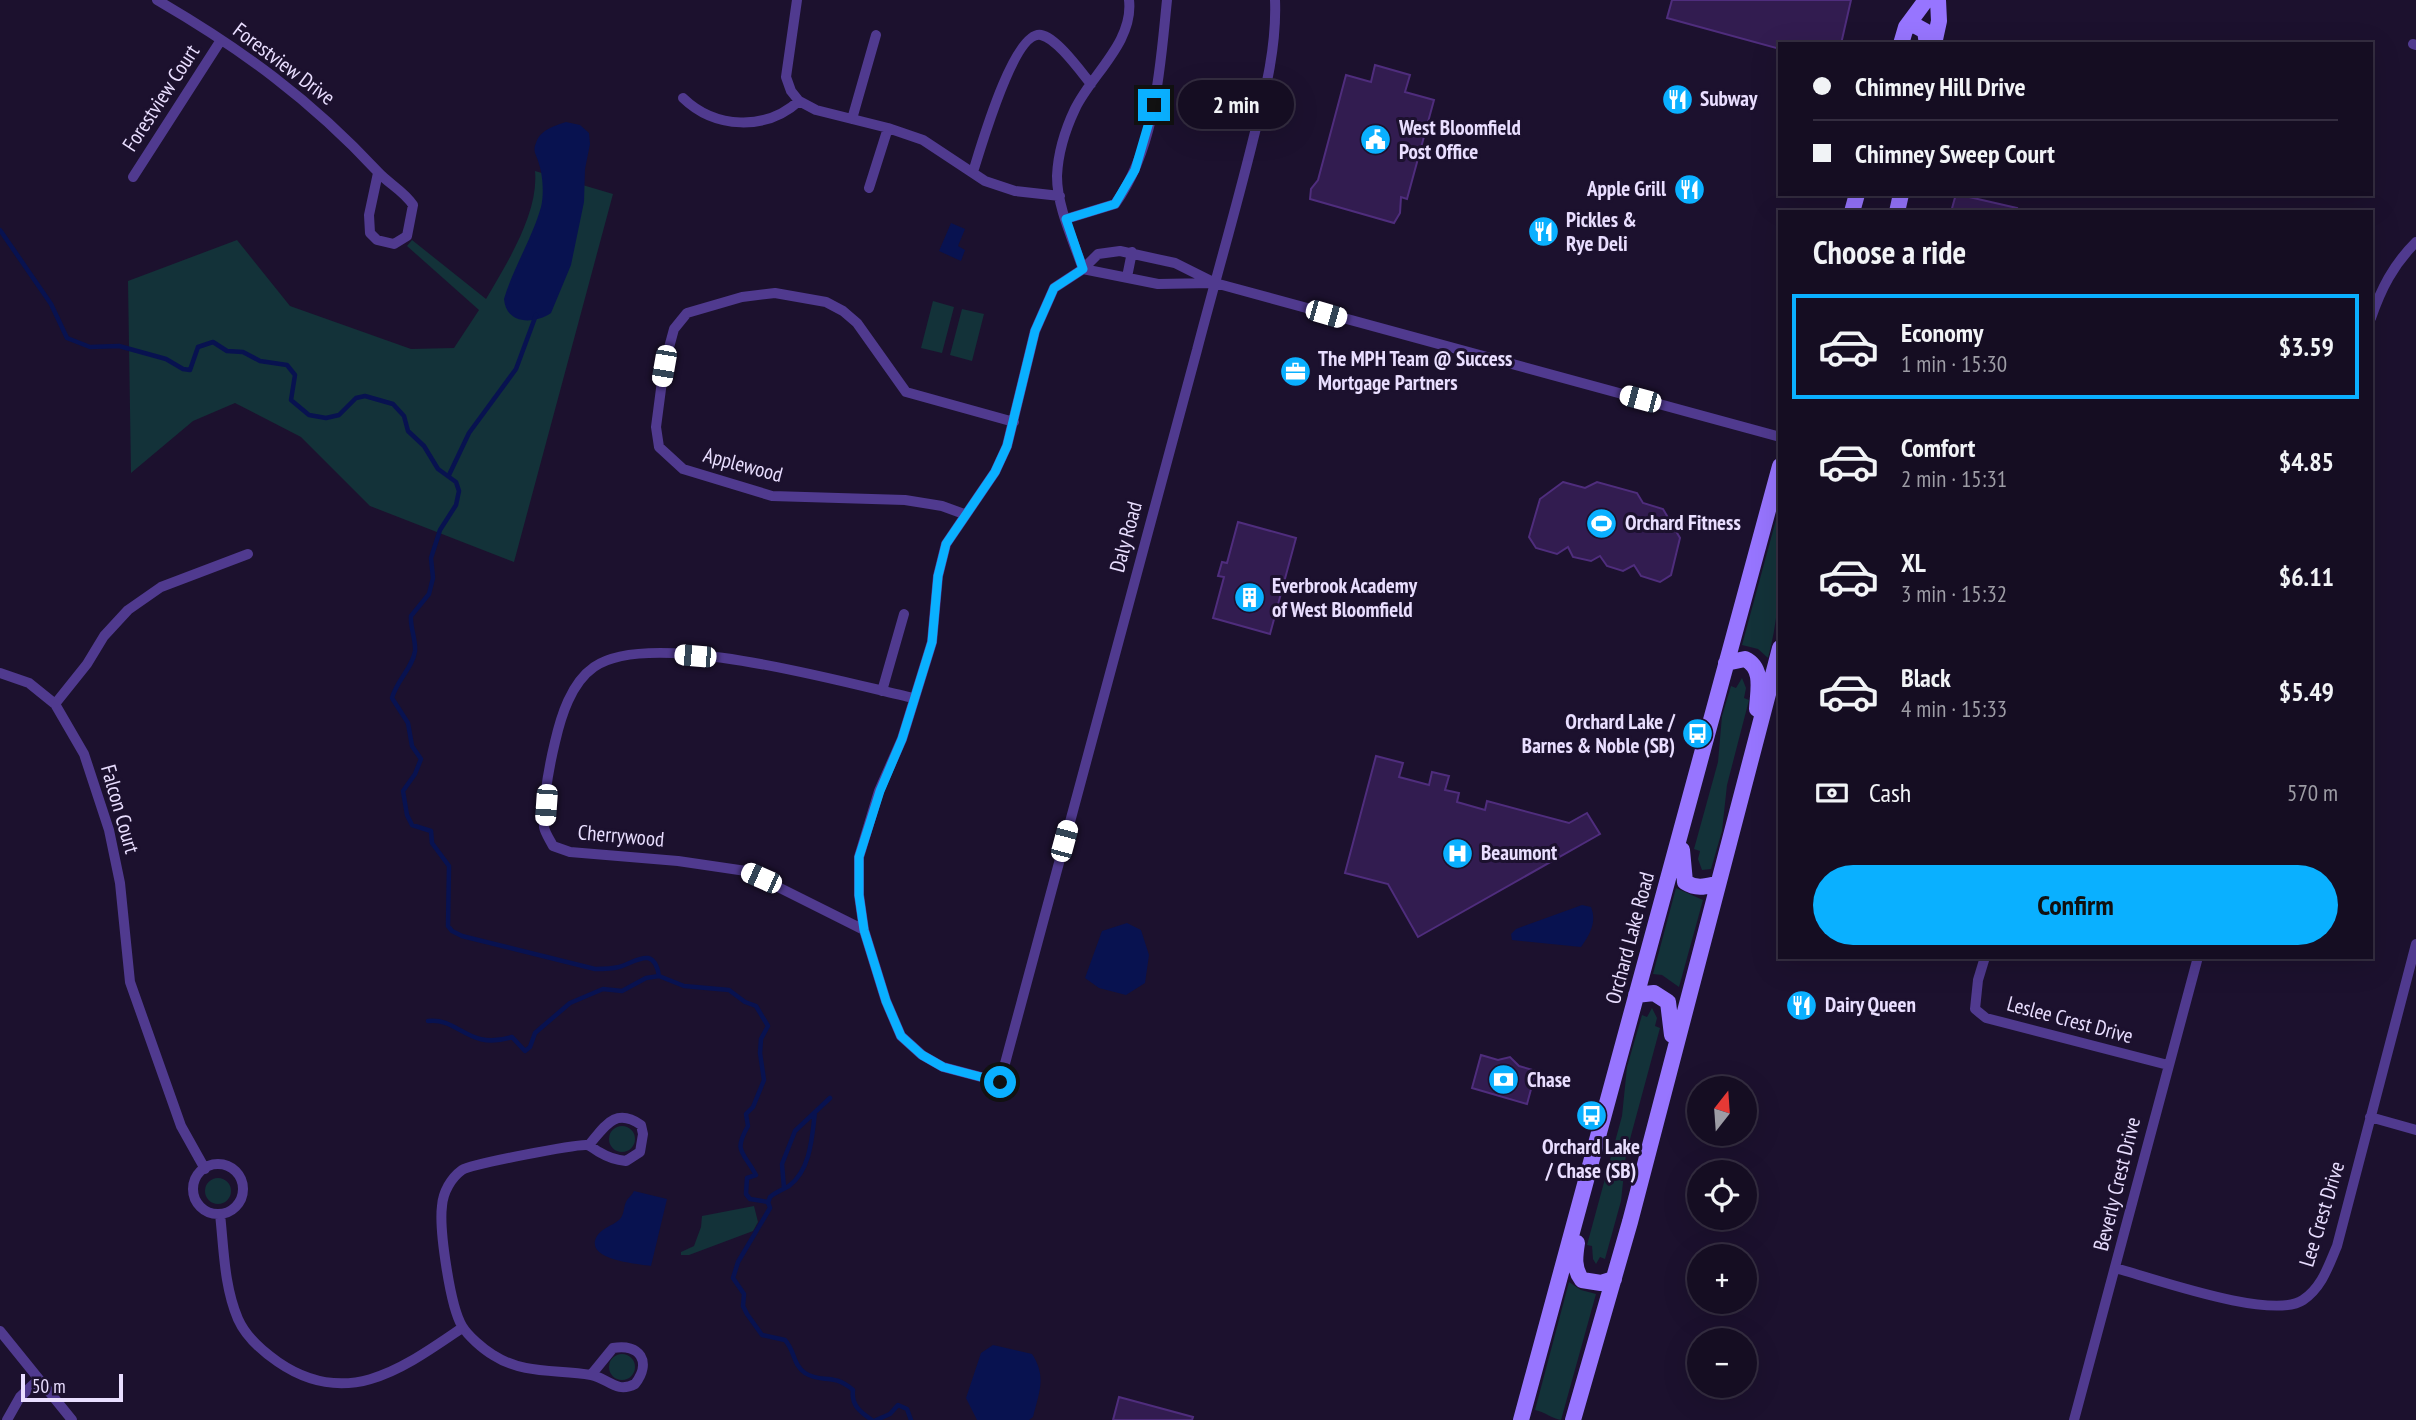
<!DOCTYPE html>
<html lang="en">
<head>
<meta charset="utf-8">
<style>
	:root { --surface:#150d22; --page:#221b2f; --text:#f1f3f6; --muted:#9d9ca5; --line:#342d40; --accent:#0ab0ff }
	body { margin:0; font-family:"PT Sans Narrow",sans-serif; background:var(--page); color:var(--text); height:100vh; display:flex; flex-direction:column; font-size:26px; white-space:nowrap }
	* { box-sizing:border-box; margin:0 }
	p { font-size:23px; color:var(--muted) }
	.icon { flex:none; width:38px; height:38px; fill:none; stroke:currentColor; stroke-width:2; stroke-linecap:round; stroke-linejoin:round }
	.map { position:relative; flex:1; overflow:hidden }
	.side { position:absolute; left:1778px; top:210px; width:595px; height:749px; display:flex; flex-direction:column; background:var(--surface); border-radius:0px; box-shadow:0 7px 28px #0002,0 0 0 2px var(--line) }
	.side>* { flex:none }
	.guide { position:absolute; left:1778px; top:42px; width:595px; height:154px; border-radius:0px; box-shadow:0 7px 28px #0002,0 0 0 2px var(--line); display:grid; align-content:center; height:154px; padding:0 35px; background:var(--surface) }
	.needle { width:46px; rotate:17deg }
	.controls { position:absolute; left:1687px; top:1076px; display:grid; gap:14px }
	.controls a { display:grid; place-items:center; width:70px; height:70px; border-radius:50%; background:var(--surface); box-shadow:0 7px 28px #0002,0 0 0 2px var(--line); font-size:35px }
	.scale { position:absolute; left:21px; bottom:18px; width:102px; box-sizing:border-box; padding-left:7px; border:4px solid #e9deff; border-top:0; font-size:19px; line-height:24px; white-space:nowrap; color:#e9deff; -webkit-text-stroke:5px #1c112e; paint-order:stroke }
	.end { position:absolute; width:32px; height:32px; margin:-16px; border:9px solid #0ab0ff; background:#111; box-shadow:0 0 0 4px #111 }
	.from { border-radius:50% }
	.bubble { position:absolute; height:49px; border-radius:24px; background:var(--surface); box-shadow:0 7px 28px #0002,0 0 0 2px var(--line); font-size:23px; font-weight:700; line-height:49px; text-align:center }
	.car { position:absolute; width:21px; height:42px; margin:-21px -10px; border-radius:9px; box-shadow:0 0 5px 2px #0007; background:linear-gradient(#fff 24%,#345 0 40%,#fff 0 76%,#345 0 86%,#fff 0) }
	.guide b { display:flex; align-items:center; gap:24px; height:66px; font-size:26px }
	.guide b+b { border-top:2px solid var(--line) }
	.guide i { width:18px; height:18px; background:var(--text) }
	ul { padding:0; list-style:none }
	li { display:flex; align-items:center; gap:21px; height:105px; margin:0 14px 10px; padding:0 21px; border:4px solid transparent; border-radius:0px }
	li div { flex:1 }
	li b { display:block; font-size:26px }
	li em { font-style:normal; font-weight:700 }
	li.active { border-color:var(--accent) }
	li>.icon { width:63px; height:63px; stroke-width:1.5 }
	h2 { padding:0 35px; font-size:32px; line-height:84px }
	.pay { display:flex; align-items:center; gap:18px; height:77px; padding:0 35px; font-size:26px }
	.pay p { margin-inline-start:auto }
	.cta { display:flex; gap:14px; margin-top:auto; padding:14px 35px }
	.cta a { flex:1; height:80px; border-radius:42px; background:var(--accent); color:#111; font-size:28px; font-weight:700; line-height:80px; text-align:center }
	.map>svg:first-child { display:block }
</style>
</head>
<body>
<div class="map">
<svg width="2416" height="1420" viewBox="0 0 2416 1420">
	<rect width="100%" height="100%" fill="#1c112e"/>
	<path fill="#133239" d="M535,171L613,194L514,562L370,506L301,437L235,403L193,421L131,473L128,281L237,240L290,306L411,349L454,348L479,310L407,246L412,240L486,299C507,263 539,213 535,171Z
		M933,301L954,307L942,353L921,348Z
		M962,309L984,314L972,361L950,355Z
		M1780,505C1780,557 1782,607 1768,658L1758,649L1742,645Z
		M1742,678L1746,688L1744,698L1749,700L1727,785L1722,831L1711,869L1702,870L1698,859L1700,851L1694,849L1718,762L1722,716L1731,686L1736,688Z
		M1676,888L1703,900L1679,987L1662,975L1653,974Z
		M1652,1008L1657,1018L1655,1026L1660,1028L1626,1154L1621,1201L1605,1259L1600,1257L1596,1264L1593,1259L1592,1246L1587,1245L1622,1116L1627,1067L1642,1015L1647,1017Z
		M609 1139a13 13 0 1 1 26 0a13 13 0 1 1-26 0Z
		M205 1191a13 13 0 1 1 26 0a13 13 0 1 1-26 0Z
		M754,1206L758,1222L753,1231L689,1255H681V1252L694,1246L701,1227L702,1216Z
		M1569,1282L1581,1290L1596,1294L1561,1420C1553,1419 1545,1412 1535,1410Z
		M609 1367a13 13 0 1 1 26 0a13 13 0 1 1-26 0Z"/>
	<path fill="#081250" d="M566,122L580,125L589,133L590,144L585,169L584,202L571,265L551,313C533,325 506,324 504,299C513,268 532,239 541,207C544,195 543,176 539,164C537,155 532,152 536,143C540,130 554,126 566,122Z
		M951,223L965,229L958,246L965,250L961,261L939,251Z
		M1582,905L1591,907C1597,922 1590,934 1581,947L1512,940L1511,934L1516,929Z
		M1127,923L1141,930L1149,955L1145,983L1126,995L1099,988L1085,978L1102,931Z
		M634,1191L667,1199L651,1266C638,1264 583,1260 597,1236C602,1228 612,1226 619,1220C625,1215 623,1206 627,1200C629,1197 632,1195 634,1191Z
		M993,1345L1032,1354C1047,1377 1039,1392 1033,1417L1029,1420H977L966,1398L981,1353Z"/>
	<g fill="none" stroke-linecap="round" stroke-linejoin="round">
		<path stroke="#081250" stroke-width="4.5" d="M0,230L51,304L67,338L90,347L119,346L166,359L183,369L190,370L198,347L213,342L227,351L243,352L260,361L287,365L295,375L291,400L309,415L326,418L339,415L356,398L365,396L393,404L404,416L408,431L424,446L438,469L456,482L459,491L456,505L440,530L431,558L433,578L429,594L411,616C410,628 416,639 415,651C413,667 397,680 392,698L408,723L412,746L421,759L415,774L403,791L407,815L412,825L431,831L432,843L449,866L448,926L452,931L462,936L595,969C603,969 611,969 619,967C636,962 654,945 659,976
			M449,475L469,433L516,369L536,315
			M428,1021C459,1017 467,1051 512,1037L525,1051L530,1047L535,1033L570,1003L603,989L622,991L646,978L659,976L684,986L729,990L745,1002L756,1006L768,1026L761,1039L760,1053L764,1080L753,1107L746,1114L748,1126C733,1152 743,1151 756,1175L747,1178L746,1194L750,1199L768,1202L770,1208L738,1262L733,1278L744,1294L743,1306L747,1314L762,1335L785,1340C795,1351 793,1365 805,1373C822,1384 832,1372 853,1390C851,1405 860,1412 872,1420
			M784,1188L782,1164L795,1131L830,1098
			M768,1203L770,1197C776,1192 782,1190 789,1186C811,1169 812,1137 815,1112
			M876,1420L890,1414L898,1405L907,1409L911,1420"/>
	</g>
	<path fill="#321c50" stroke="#4f2d7d" stroke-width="2" d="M1672,0H1851L1841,44H1780V49L1667,18Z
		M1375,65L1410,75L1405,92L1434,100L1407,199L1401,197L1400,213L1394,223L1310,199L1311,189L1318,180L1346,75L1371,82Z
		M1956,194L2017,208L2016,212H1951Z
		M1563,482L1585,488L1597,482L1637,493L1643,503L1663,509L1680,538L1671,575L1660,582L1641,576L1634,565L1623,571L1607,566L1600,556L1591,561L1573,557L1568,547L1557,554L1536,548L1529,537L1540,499Z
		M1238,522L1296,538L1270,634L1213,618L1224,577L1218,576L1222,562L1227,563Z
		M1376,756L1403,763L1399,777L1429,785L1432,772L1449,776L1445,790L1459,793L1457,802L1485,810L1487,801L1569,823L1587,813L1600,834L1418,937L1388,884L1345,873Z
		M1481,1055L1498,1060L1510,1057L1519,1066L1536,1071L1527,1104L1472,1088Z
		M1119,1397L1193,1417L1192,1420H1113Z"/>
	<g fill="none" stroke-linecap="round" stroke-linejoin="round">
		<path stroke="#503a8f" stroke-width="10" d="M157,0C243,50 311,100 378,172C389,184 404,191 413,205L407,236L394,244L377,240L370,233L369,215L378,173
			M797,0L786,77L791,91L799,101L816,110L888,128L923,140L985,181L1015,191L1060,196
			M1275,0C1277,49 1264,96 1252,144C1235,213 1215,281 1197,350C1131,594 1065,838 1000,1082L943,1067L922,1055L901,1036L886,1001L864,930L859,895V857L879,791L902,739L932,642L938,576L946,544L995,472L1007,446L1035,331L1054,288L1083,269L1098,254L1120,251L1175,263L1215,283L1780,437
			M2413,44L2416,45
			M683,98C715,129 766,131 799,101
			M852,119L876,35
			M973,172C980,150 1014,30 1041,35C1057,38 1081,72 1091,84
			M133,177L221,40
			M869,188L888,128
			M1066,219L1115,204C1156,147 1160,68 1167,0
			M1083,269C1073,240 1057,207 1057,176C1058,153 1065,130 1075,109C1091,75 1134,42 1129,0
			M1083,269L1158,284L1212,283
			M1127,277L1132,252
			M2371,318C2381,289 2393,265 2416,242
			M964,514L942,506L905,500L772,496L683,469L659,447L656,427L664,366L674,329L687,313L742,297L775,293L826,302L843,311L857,323L906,392L1014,422
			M0,673L29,683L55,704L84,754L109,830L120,883L130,982L181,1126L205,1169
			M882,691L904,614
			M55,704L87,664L104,636L128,610L161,587L248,554
			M864,930L746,871L678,861L570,852L553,846C550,840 545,833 544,827C543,800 549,767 555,742C561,716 571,683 594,667C651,627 845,683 913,698
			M1985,957L1978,980L1975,1009L1986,1018L2168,1065
			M2370,1117L2416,1130
			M589,1145C605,1126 615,1107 641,1125L643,1134L640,1152L626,1161C617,1160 609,1158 601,1153C596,1151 592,1146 587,1145C576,1144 472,1164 462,1170C451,1178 443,1192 442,1206C439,1229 450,1306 462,1326C468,1336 483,1349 493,1355C524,1375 557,1369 591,1375C608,1378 616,1394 635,1384C652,1362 640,1343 613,1348L591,1375
			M193 1189a25 25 0 1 1 50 0a25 25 0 1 1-50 0Z
			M220,1214C224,1250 224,1286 238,1319C246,1337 262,1351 278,1362C348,1410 403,1368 462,1328
			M2115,1268C2153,1278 2272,1321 2303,1300C2322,1287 2328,1267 2337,1246L2416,944
			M0,1331L72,1420
			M7,1420L20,1397L38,1380
			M2074,1420L2198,957"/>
		<path stroke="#9775ff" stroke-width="16" d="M1906,27L1914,25L1925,31L1927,44
			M1901,44L1906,27L1926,0
			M1934,44L1939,21L1938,0
			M1852,212L1857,194
			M1897,212L1901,194
			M1726,663L1745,659C1764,668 1758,691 1757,709
			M1682,850L1685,882C1696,889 1704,887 1717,884
			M1636,995L1654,993L1668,1002L1672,1035
			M1577,1243C1575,1256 1573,1268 1582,1280L1601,1283L1614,1279
			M1521,1420L1780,466
			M1573,1420L1630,1222L1780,648"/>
	</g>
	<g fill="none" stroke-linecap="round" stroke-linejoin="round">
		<path stroke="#0ab0ff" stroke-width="9" d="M1000,1082L943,1067L922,1055L901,1036L886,1001L864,930L859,895V857L880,791L902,739L932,642L938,576L946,544L995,472L1007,446L1035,331L1054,288L1083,269L1066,219L1115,204L1135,170L1154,105"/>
	</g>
	<defs>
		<symbol id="restaurant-disc" viewBox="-11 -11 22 22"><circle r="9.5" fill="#0ab0ff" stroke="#1c112e"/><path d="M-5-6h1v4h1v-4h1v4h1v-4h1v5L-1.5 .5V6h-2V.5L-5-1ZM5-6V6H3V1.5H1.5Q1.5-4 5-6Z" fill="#fff"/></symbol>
		<symbol id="civic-disc" viewBox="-11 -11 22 22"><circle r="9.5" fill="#0ab0ff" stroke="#1c112e"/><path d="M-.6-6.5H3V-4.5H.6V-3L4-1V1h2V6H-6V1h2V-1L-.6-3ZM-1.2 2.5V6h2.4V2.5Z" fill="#fff"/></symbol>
		<symbol id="office-disc" viewBox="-11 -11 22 22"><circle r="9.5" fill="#0ab0ff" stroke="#1c112e"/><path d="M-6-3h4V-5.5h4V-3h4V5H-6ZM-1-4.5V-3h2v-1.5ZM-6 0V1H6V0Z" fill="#fff"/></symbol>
		<symbol id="stadium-disc" viewBox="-11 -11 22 22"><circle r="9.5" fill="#0ab0ff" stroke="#1c112e"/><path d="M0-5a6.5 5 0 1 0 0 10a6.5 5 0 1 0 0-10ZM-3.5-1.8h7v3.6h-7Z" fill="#fff"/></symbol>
		<symbol id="building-disc" viewBox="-11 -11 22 22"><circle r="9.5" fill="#0ab0ff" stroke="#1c112e"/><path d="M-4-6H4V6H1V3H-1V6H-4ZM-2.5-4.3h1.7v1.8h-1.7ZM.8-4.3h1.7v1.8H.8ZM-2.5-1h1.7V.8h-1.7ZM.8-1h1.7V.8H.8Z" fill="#fff"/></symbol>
		<symbol id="bus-disc" viewBox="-11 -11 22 22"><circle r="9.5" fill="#0ab0ff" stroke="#1c112e"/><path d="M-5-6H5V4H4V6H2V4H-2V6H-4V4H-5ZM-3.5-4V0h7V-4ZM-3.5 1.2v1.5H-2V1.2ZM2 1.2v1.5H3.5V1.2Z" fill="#fff"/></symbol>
		<symbol id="hospital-disc" viewBox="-11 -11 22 22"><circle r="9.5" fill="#0ab0ff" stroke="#1c112e"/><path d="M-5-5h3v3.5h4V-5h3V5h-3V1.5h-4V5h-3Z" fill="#fff"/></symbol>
		<symbol id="bank-disc" viewBox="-11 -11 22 22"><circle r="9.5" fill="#0ab0ff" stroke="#1c112e"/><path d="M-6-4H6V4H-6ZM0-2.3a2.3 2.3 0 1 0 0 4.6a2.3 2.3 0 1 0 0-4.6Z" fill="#fff"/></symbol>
	</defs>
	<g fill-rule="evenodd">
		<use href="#restaurant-disc" x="1660" y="82" width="35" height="35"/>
		<use href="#civic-disc" x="1358" y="122" width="35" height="35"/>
		<use href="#restaurant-disc" x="1672" y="172" width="35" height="35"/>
		<use href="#restaurant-disc" x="1526" y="214" width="35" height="35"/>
		<use href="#office-disc" x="1278" y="354" width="35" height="35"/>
		<use href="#stadium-disc" x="1584" y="506" width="35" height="35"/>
		<use href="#building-disc" x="1232" y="580" width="35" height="35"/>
		<use href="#bus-disc" x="1680" y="716" width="35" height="35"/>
		<use href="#hospital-disc" x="1440" y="836" width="35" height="35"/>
		<use href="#restaurant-disc" x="1784" y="988" width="35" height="35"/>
		<use href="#bank-disc" x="1486" y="1062" width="35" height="35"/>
		<use href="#bus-disc" x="1574" y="1098" width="35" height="35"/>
	</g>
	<g text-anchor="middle" stroke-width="6" stroke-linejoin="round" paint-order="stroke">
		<g font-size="21" fill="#e9deff" stroke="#1c112e">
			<text transform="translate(284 64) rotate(37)" y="7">Forestview Drive</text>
			<text transform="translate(161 98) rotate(-57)" y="7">Forestview Court</text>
			<text transform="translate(743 465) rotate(15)" y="7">Applewood</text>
			<text transform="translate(1126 537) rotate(-75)" y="7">Daly Road</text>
			<text transform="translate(120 809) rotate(74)" y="7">Falcon Court</text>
			<text transform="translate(621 836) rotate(5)" y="7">Cherrywood</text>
			<text transform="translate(1630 938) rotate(-75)" y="7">Orchard Lake Road</text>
			<text transform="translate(2070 1020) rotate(15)" y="7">Leslee Crest Drive</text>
			<text transform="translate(2117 1184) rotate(-76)" y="7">Beverly Crest Drive</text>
			<text transform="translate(2322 1214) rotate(-73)" y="7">Lee Crest Drive</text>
		</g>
		<g font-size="21" font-weight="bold" fill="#e9deff" stroke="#1c112e" text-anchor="start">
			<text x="1700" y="106">Subway</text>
			<text x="1399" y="135">West Bloomfield<tspan x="1399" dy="24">Post Office</tspan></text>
			<text x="1666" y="196" text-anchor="end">Apple Grill</text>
			<text x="1566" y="227">Pickles &amp;<tspan x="1566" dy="24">Rye Deli</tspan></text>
			<text x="1318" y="366">The MPH Team @ Success<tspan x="1318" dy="24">Mortgage Partners</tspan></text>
			<text x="1625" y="530">Orchard Fitness</text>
			<text x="1272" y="593">Everbrook Academy<tspan x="1272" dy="24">of West Bloomfield</tspan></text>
			<text x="1675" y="729" text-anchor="end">Orchard Lake /<tspan x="1675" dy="24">Barnes &amp; Noble (SB)</tspan></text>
			<text x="1481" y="860">Beaumont</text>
			<text x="1825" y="1012">Dairy Queen</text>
			<text x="1527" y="1087">Chase</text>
			<text x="1591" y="1154" text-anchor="middle">Orchard Lake<tspan x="1591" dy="24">/ Chase (SB)</tspan></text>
		</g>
	</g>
</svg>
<div class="controls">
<a><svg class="needle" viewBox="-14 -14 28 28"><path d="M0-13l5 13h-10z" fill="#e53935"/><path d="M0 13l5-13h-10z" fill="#9d9ca5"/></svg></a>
<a><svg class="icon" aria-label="locate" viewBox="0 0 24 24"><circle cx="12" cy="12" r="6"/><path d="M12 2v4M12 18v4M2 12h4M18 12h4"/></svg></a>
<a>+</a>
<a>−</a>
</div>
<div class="scale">50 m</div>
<i class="end from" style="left:1000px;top:1082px"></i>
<i class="end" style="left:1154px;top:105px"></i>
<div class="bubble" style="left:1178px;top:80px;width:116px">2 min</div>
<i class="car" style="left:1326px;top:314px;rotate:106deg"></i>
<i class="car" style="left:664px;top:366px;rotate:190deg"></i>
<i class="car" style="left:1640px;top:399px;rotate:285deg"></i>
<i class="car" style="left:695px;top:656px;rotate:275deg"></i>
<i class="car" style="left:546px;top:805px;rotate:184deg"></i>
<i class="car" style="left:1064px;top:841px;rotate:15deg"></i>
<i class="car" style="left:761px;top:878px;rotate:294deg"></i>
<div class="guide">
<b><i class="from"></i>Chimney Hill Drive</b>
<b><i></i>Chimney Sweep Court</b>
</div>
<section class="side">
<h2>Choose a ride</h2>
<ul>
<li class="active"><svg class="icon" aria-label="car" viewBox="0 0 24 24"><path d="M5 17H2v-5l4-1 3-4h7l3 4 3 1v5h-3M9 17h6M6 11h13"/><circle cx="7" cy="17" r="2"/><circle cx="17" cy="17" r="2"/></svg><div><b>Economy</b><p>1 min · 15:30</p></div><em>$3.59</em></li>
<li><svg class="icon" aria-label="car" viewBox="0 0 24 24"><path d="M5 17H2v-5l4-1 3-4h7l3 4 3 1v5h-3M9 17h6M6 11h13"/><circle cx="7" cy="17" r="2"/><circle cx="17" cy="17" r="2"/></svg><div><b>Comfort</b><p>2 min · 15:31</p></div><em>$4.85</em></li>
<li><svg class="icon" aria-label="car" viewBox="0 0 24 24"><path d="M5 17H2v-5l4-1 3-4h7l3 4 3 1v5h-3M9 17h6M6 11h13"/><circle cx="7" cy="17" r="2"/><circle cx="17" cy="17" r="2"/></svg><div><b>XL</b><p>3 min · 15:32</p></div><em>$6.11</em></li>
<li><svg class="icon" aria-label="car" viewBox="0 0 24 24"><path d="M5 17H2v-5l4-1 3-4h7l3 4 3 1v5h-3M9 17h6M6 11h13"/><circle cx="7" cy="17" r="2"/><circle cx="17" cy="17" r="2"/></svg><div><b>Black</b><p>4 min · 15:33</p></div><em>$5.49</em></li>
</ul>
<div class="pay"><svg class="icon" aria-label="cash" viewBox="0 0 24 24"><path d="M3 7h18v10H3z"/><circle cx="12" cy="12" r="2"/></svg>Cash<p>570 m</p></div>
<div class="cta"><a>Confirm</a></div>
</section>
</div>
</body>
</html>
